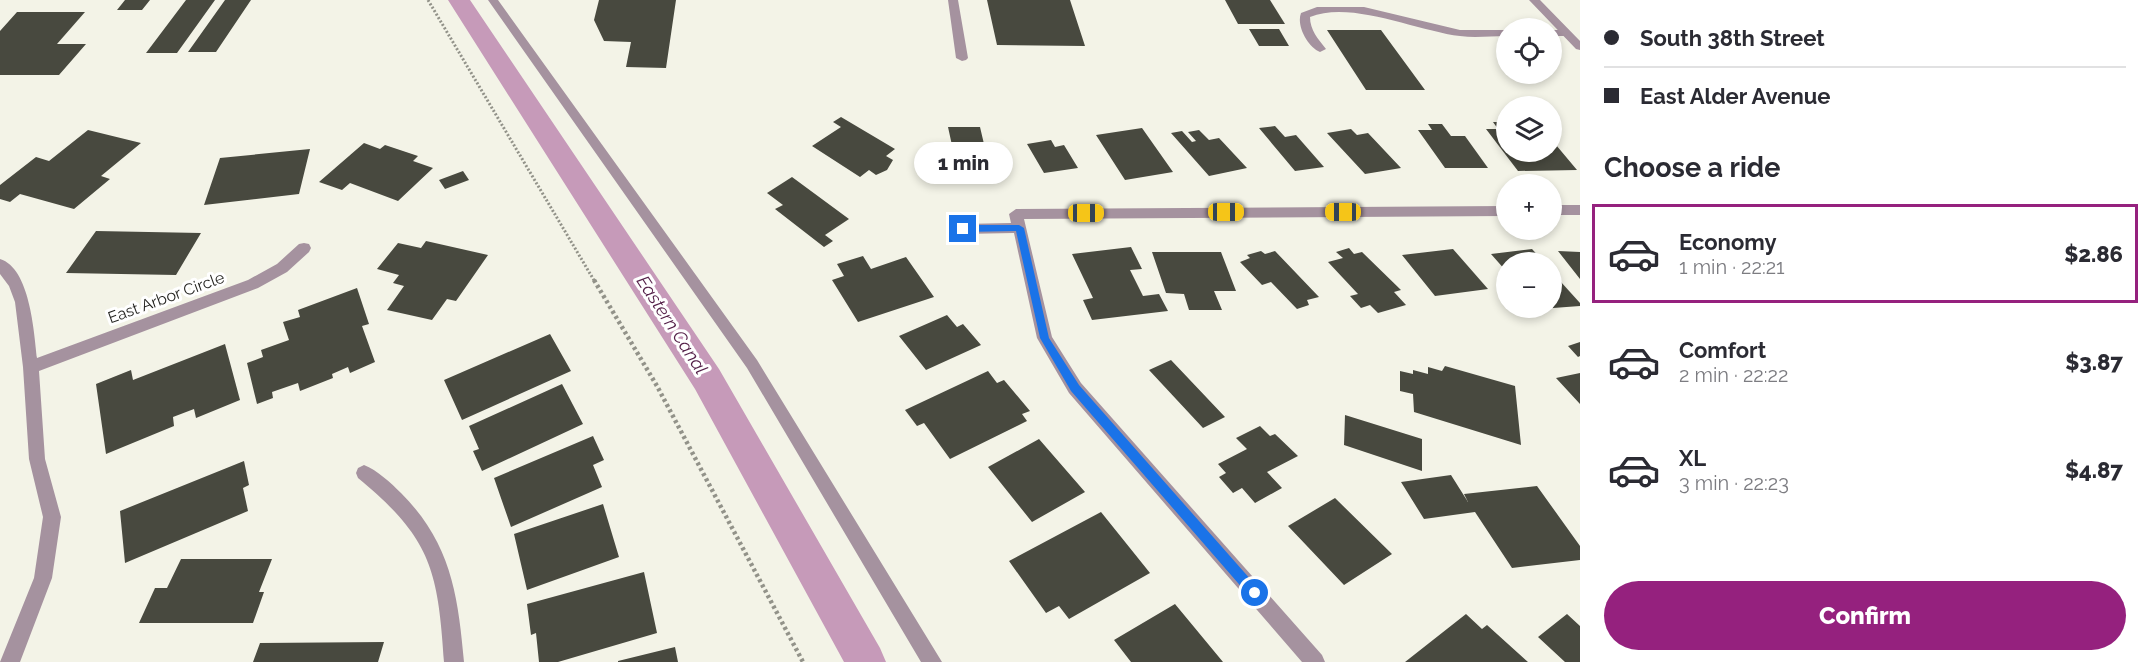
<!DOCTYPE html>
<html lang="en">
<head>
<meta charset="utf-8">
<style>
	:root { --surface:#fff; --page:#f7f7f7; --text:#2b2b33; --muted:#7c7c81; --line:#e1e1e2; --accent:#95217e }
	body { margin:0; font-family:Raleway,sans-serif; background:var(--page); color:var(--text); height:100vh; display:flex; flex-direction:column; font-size:22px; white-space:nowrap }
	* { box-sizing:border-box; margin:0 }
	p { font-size:20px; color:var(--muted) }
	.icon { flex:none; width:33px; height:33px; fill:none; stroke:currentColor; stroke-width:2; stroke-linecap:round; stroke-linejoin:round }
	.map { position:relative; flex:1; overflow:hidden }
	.drawer { display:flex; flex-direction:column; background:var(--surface); width:570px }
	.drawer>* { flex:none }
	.hud { display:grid; align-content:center; height:132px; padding:0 24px; background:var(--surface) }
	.buttons { position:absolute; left:1496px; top:18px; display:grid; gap:12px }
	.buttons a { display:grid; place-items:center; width:66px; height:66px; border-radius:50%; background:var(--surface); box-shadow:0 3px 9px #0003; font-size:30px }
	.end { position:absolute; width:27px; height:27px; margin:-14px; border:8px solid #1a73e8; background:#fff; box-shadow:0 0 0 3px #fff }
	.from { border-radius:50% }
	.bubble { position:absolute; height:42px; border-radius:21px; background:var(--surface); box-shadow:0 3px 9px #0003; font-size:20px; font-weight:800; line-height:42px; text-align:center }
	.car { position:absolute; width:18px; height:36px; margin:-18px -9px; border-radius:8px; box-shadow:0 0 4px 2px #0007; background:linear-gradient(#f5c518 24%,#345 0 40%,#f5c518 0 76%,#345 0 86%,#f5c518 0) }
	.hud b { display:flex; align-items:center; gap:21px; height:57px; font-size:22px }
	.hud b+b { border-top:2px solid var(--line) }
	.hud i { width:15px; height:15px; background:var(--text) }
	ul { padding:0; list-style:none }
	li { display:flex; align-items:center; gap:18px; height:99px; margin:0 12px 9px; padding:0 12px; border:3px solid transparent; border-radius:0px }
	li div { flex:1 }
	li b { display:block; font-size:22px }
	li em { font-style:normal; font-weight:800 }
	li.current { border-color:var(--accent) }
	li>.icon { width:54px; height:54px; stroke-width:1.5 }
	h2 { padding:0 24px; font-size:27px; line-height:72px }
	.button { display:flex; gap:12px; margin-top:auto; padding:12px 24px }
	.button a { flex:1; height:69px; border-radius:36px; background:var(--accent); color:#fff; font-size:24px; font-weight:800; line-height:69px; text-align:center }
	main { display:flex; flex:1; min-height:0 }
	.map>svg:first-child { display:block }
</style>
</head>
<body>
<main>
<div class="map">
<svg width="1580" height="662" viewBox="0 0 1580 662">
	<rect width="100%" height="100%" fill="#f3f3e7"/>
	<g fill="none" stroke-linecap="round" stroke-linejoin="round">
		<path fill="#c69ab9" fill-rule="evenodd" d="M448,0H470L719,369L880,648L886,662H844L695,389Z"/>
	</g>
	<path fill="#48493f" d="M125,0H150L142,10H117Z
		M186,0H215L177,53H146Z
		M225,0H251L216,52H188Z
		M599,0H676L666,68L626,67L631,42L604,41L594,20Z
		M987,0H1070L1085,46L997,45Z
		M1225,0H1270L1285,24H1238Z
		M17,12H85L57,44H86L59,75H0V31Z
		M1249,29H1279L1289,46H1259Z
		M1327,30H1381L1425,90H1366Z
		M841,117L895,149L886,156L893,160L887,170L876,175L869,170L860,177L812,146L841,127L833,122Z
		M1493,122H1506V152H1551V139L1577,170L1518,171L1486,129H1498Z
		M1428,124H1442L1451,136H1465L1488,168H1445L1418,130H1432Z
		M1275,126L1285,137L1296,135L1324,167L1295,171L1259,128Z
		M948,127H980L984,144L997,143L1004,172L958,173Z
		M1142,128L1173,172L1125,180L1096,135Z
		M1351,129L1357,135L1368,133L1401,168L1365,174L1327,133Z
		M88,130L141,143L101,176L110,179L74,209L20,194L10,202L0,199V185L36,157L49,161Z
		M1199,130L1209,140L1219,138L1247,168L1209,176L1171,133L1182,131L1192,142L1196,141L1188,132Z
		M1051,140L1055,147L1064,145L1078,168L1044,173L1027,144Z
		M364,143L380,149L385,145L418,156L413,161L433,168L398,201L350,183L342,190L319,182Z
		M310,149L299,194L204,205L220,158Z
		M463,171L469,180L445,189L439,180Z
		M792,177L849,219L825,235L833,241L824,247L775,209L783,205L767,193Z
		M96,231L201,233L176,275L66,273Z
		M426,241L488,255L456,301L447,299L432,320L387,310L404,286L393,283L399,275L377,269L398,243L421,248Z
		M1131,247L1142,269L1130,270L1143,296L1159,294L1168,311L1092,320L1083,300L1093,298L1072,254Z
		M1349,248L1354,254L1362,252L1401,290L1394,292L1406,305L1378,313L1370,305L1361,308L1350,296L1358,294L1328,262L1343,258L1336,252Z
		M1453,249L1488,289L1435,296L1402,255Z
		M1532,249L1544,262H1506V271L1491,254Z
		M1261,251L1265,254L1275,251L1319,297L1307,300L1309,305L1297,309L1271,282L1262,285L1240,262L1250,258L1247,255Z
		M1558,251L1580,252V279Z
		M1152,252H1221L1236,291H1214L1222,310H1189L1184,294L1166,293Z
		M863,256L871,269L906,257L934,297L858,322L832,280L844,276L837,264Z
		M1551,271L1580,303V306L1553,308L1551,306Z
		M357,288L369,324L362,326L375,362L350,373L348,367L332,374L333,378L300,391L298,383L272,392L273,398L257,404L247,363L263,357L261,350L289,340L283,322L300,317L298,310Z
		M947,315L957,327L963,324L981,345L926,370L899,336Z
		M550,334L571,371L462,420L444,380Z
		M1580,342V356L1578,357L1568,346Z
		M225,344L240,400L196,418L194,409L173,417L174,426L106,454L96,384L131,370L133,380Z
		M1171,360L1225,417L1203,428L1149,370Z
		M1445,366L1515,386L1521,445L1414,412L1413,394L1400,391V371L1413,374V370L1428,374V367L1442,371Z
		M988,371L997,383L1004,380L1030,411L1022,414L1027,421L950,459L924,423L917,426L905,410Z
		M1580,373V404L1556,378Z
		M562,384L583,424L482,471L473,451L479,449L469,426Z
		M1345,415L1422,439V471L1344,445Z
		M1260,426L1270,436L1275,434L1298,456L1267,472L1282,488L1255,503L1242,488L1233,493L1219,477L1226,473L1218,464L1247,449L1236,438Z
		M593,436L604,460L593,465L602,487L511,527L494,478Z
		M1039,439L1085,492L1032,522L988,467Z
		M244,461L249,485L243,488L248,511L125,563L120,511Z
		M1451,475L1468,502L1464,494L1537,486L1580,546V560L1512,568L1475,512L1424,519L1401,482Z
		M1335,498L1392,554L1344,585L1288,526Z
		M603,504L619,557L527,590L514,534Z
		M1101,512L1150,573L1069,619L1059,606L1046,613L1009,561Z
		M181,559H272L259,592H264L253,623H139L155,588H167Z
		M644,572L657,633L558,662H539L536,633L531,635L527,604Z
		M1175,604L1223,662H1131L1114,640Z
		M1466,614L1482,629L1487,625L1528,662H1405Z
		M1567,614L1580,626V662H1565L1538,637Z
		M384,642L378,662H253L260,643Z
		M675,647L678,662H618V661Z"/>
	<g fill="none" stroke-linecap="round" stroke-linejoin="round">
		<path stroke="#929289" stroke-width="3" stroke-dasharray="2 2" stroke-linecap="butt" d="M428,0L595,282"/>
		<path stroke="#929289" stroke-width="4.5" stroke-dasharray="3 3" stroke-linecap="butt" d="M594,280L657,386L803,662"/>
		<path fill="#a5929f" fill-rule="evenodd" d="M488,0H498L757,360L942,662H921L747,368Z
			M948,0H958L968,58L966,60L962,61L956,58Z
			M1364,7L1460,30H1506V36C1491,36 1475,38 1460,36C1417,31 1351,0 1310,17C1310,30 1318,39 1326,49L1320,52C1308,47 1296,26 1301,13L1317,7Z
			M1551,30H1566L1571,33L1566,36H1551Z"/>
		<path fill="#a5929f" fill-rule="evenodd" d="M1529,0H1540L1580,41V50L1576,49Z
			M1551,205H1580V215H1551Z
			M1506,206V216L1024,219L1052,337L1081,383L1322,655L1325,662H1302L1069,393L1037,338L1014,233L962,234L955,229L962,224L1011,223L1009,214L1016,209Z
			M304,243L309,244L311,248L309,252L287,272L258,288L39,371L45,459L61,517L52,578L20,662H0L34,578L43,517L29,459L23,367L15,302L9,286L0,274V259C30,268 34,332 37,358L248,280L277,264L299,244Z
			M364,465C377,470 391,483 401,493C451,543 458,595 464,662H444C438,570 431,538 358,478L356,473L358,468Z"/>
	</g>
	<path fill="#1a73e8" d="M1019,225L1024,228L1049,338L1079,385L1259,589V598H1251L1071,391L1040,338L1016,231L963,232L958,229L963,225Z"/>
	<g text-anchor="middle" stroke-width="6" stroke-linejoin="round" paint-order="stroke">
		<g font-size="16" fill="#1f1f1b" stroke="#fff">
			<text transform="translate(166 297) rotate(-20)" y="6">East Arbor Circle</text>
		</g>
		<g font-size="18" font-style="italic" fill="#531e47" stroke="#fff">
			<text transform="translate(672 325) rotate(57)" y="6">Eastern Canal</text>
		</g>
	</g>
</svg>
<div class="buttons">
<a><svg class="icon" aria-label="locate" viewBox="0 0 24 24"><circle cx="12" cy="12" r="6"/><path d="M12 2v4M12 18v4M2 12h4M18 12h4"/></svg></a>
<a><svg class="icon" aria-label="layers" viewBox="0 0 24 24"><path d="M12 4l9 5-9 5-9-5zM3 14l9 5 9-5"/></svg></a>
<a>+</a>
<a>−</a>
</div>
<i class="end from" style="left:1255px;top:593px"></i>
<i class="end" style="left:963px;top:229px"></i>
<div class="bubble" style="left:914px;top:142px;width:99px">1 min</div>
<i class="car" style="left:1226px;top:212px;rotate:90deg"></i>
<i class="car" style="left:1343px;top:212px;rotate:270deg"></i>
<i class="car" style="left:1086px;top:213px;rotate:90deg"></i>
</div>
<section class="drawer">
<div class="hud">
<b><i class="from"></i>South 38th Street</b>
<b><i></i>East Alder Avenue</b>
</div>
<h2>Choose a ride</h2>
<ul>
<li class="current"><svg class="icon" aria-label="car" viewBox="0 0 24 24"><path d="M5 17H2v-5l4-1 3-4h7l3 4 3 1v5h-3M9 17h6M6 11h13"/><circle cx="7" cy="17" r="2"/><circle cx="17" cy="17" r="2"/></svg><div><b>Economy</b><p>1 min · 22:21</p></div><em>$2.86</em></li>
<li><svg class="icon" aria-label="car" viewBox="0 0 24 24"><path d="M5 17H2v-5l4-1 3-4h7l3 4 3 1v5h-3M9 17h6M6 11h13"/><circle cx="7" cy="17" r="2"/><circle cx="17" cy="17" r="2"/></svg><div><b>Comfort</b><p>2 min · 22:22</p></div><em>$3.87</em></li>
<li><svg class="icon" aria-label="car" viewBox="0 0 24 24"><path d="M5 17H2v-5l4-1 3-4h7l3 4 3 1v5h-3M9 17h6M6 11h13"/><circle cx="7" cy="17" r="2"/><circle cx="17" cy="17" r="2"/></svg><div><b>XL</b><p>3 min · 22:23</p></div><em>$4.87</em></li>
</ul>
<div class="button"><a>Confirm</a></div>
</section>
</main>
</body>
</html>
